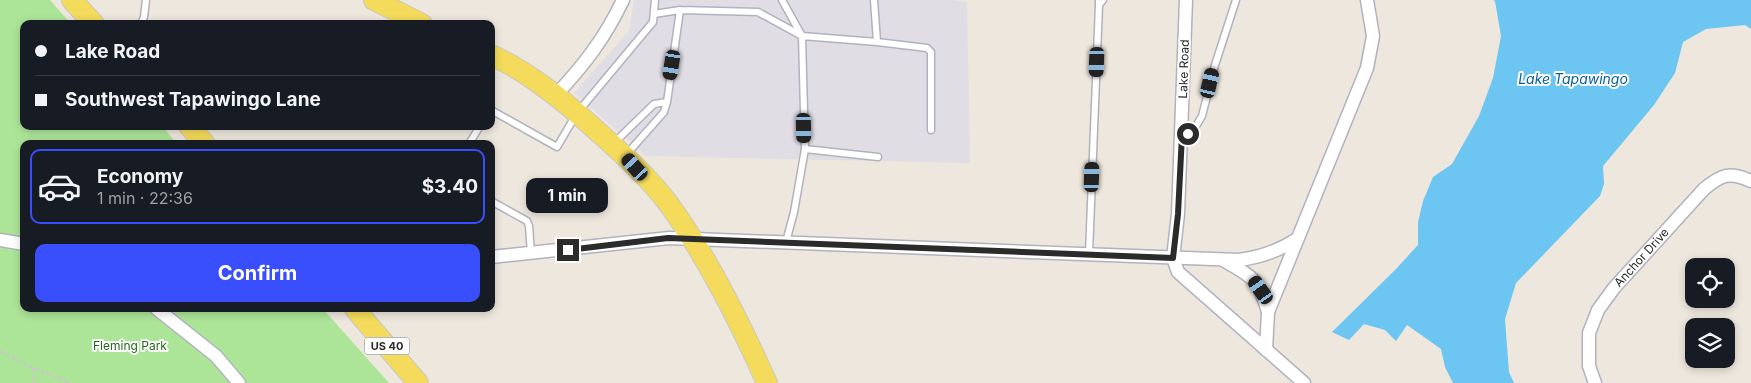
<!DOCTYPE html>
<html lang="en">
<head>
<meta charset="utf-8">
<style>
	:root { --surface:#171b24; --page:#20242c; --text:#f1f3f6; --muted:#9ea1a6; --line:#363941; --accent:#394ffe }
	body { margin:0; font-family:Inter,sans-serif; background:var(--page); color:var(--text); height:100vh; display:flex; flex-direction:column; font-size:19px; white-space:nowrap }
	* { box-sizing:border-box; margin:0 }
	p { font-size:16px; color:var(--muted) }
	.icon { flex:none; width:28px; height:28px; fill:none; stroke:currentColor; stroke-width:2; stroke-linecap:round; stroke-linejoin:round }
	.map { position:relative; flex:1; overflow:hidden }
	.drawer { position:absolute; left:20px; top:140px; width:475px; height:172px; display:flex; flex-direction:column; background:var(--surface); border-radius:10px; box-shadow:0 2px 8px #0003 }
	.drawer>* { flex:none }
	.top-card { position:absolute; left:20px; top:20px; width:475px; height:110px; border-radius:10px; box-shadow:0 2px 8px #0003; display:grid; align-content:center; height:110px; padding:0 15px; background:var(--surface) }
	.fabs { position:absolute; left:1685px; top:258px; display:grid; gap:10px }
	.fabs a { display:grid; place-items:center; width:50px; height:50px; border-radius:10px; background:var(--surface); box-shadow:0 2px 8px #0003; font-size:25px }
	.end { position:absolute; width:22px; height:22px; margin:-11px; border:6px solid #2b2b2b; background:#fff; box-shadow:0 0 0 2px #fff }
	.from { border-radius:50% }
	.bubble { position:absolute; height:35px; border-radius:10px; background:var(--surface); box-shadow:0 2px 8px #0003; font-size:16px; font-weight:700; line-height:35px; text-align:center }
	.car { position:absolute; width:15px; height:30px; margin:-15px -8px; border-radius:6px; box-shadow:0 0 4px 1px #0007; background:linear-gradient(#222 24%,#8ab4d8 0 40%,#222 0 76%,#8ab4d8 0 86%,#222 0) }
	.top-card b { display:flex; align-items:center; gap:18px; height:48px; font-size:19px }
	.top-card b+b { border-top:1px solid var(--line) }
	.top-card i { width:12px; height:12px; background:var(--text) }
	ul { padding:9px 0 0; list-style:none }
	li { display:flex; align-items:center; gap:15px; height:75px; margin:0 10px 8px; padding:0 5px; border:2px solid var(--line); border-radius:10px }
	li div { flex:1 }
	li b { display:block; font-size:19px }
	li em { font-style:normal; font-weight:700 }
	li.current { border-color:var(--accent) }
	li>.icon { width:45px; height:45px; stroke-width:1.5 }
	.button { display:flex; gap:10px; margin-top:auto; padding:10px 15px }
	.button a { flex:1; height:58px; border-radius:10px; background:var(--accent); color:#fff; font-size:20px; font-weight:700; line-height:58px; text-align:center }
	.map>svg:first-child { display:block }
</style>
</head>
<body>
<div class="map">
<svg width="1751" height="383" viewBox="0 0 1751 383">
	<rect width="100%" height="100%" fill="#ede7dd"/>
	<path fill="#e0dde5" d="M634,0H952L967,2L970,163L646,156L574,93L629,31Z"/>
	<path fill="#ace598" d="M0,0H50L71,24H24V126H162L177,144H24V309H323L389,383H0Z"/>
	<path fill="#6dc5f1" d="M1493,0H1751V29L1745,25L1706,29L1683,42L1675,73L1654,105L1603,166L1604,184L1600,196L1516,283L1505,319L1509,372L1514,383H1453L1445,367L1441,349L1407,325L1396,341L1385,330L1364,324L1349,340L1332,332L1396,269L1418,245V222L1423,201L1433,177L1452,164L1479,116L1493,78L1501,36L1495,1Z"/>
	<g fill="none" stroke-linecap="round" stroke-linejoin="round">
		<defs>
			<path id="service" d="M782,0L802,36
				M874,0L877,42
				M1099,0V5L1103,0
				M680,10L758,12L802,36
				M141,24L144,17L146,0
				M491,110L557,147L577,113L653,22L655,0
				M1182,135L1193,131L1202,116L1215,65L1236,0
				M614,143L654,104L667,102
				M469,144L480,126
				M805,149L802,36L877,42L927,48L931,52V130
				M626,155L664,112L667,102L680,10L654,14
				M491,201L527,221L529,226L531,253
				M786,242L794,212L805,149L878,157
				M1089,253L1099,5"/>
			<g id="minor">
				<path d="M1186,0L1178,214L1173,258L1178,272L1304,383"/>
				<path d="M555,96C584,65 605,38 623,0"/>
				<path d="M0,240L24,244"/>
				<path d="M491,257L669,238L1239,260C1261,257 1279,251 1297,239"/>
				<path d="M1223,260C1253,277 1258,278 1268,312"/>
				<path d="M157,309L216,356L239,383"/>
				<path d="M1266,350L1268,312L1367,68L1373,36L1367,0"/>
				<path id="s1" d="M1595,383L1589,366V333L1598,310L1614,288L1704,189C1721,175 1729,171 1751,181"/>
			</g>
			<path id="primary" d="M72,0L94,24
				M374,0L422,24
				M491,55C527,71 559,97 587,122C616,148 645,173 668,203C708,258 739,321 767,383
				M189,126L205,144
				M355,309L418,383"/>
		</defs>
		<use href="#service" stroke="#b1b2bf" stroke-width="9"/>
		<use href="#minor" stroke="#b1b2bf" stroke-width="15"/>
		<use href="#primary" stroke="#c8c8c8" stroke-width="22"/>
		<path stroke="#c8c8c8" stroke-width="2.5" stroke-dasharray="4 2.5" stroke-linecap="butt" d="M0,351L33,368L70,383
			M33,368L34,383"/>
		<use href="#service" stroke="#fff" stroke-width="6"/>
		<use href="#minor" stroke="#fff" stroke-width="12"/>
		<use href="#primary" stroke="#f4db5b" stroke-width="20"/>
	</g>
	<g fill="none" stroke-linecap="round" stroke-linejoin="round">
		<path stroke="#2b2b2b" stroke-width="6" d="M568,250L668,238L1173,258L1178,214L1182,135L1188,134"/>
	</g>
	<g text-anchor="middle" stroke-width="4" stroke-linejoin="round" paint-order="stroke">
		<rect fill="#fff" stroke="#6b6b6b" stroke-width="1" x="364.5" y="337.5" width="45" height="17" rx="4"/>
		<g font-size="11" font-weight="bold" fill="#2b2b2b">
			<text x="387" y="350">US 40</text>
		</g>
		<g font-size="12" fill="#2b2b2b" stroke="#fff">
			<text transform="translate(1184 69) rotate(-88)" y="4">Lake Road</text>
			<text dy="4" stroke="none"><textPath href="#s1" startOffset="144">Anchor Drive</textPath></text>
		</g>
		<g font-size="12" fill="#236a19" stroke="#fff">
			<text x="130" y="350">Fleming Park</text>
		</g>
		<g font-size="14" font-style="italic" fill="#0a619f" stroke="#fff">
			<text x="1573" y="84">Lake Tapawingo</text>
		</g>
	</g>
</svg>
<div class="fabs">
<a><svg class="icon" aria-label="locate" viewBox="0 0 24 24"><circle cx="12" cy="12" r="6"/><path d="M12 2v4M12 18v4M2 12h4M18 12h4"/></svg></a>
<a><svg class="icon" aria-label="layers" viewBox="0 0 24 24"><path d="M12 4l9 5-9 5-9-5zM3 14l9 5 9-5"/></svg></a>
</div>
<i class="end from" style="left:1188px;top:134px"></i>
<i class="end" style="left:568px;top:250px"></i>
<div class="bubble" style="left:526px;top:178px;width:82px">1 min</div>
<i class="car" style="left:1097px;top:62px;rotate:182deg"></i>
<i class="car" style="left:672px;top:65px;rotate:189deg"></i>
<i class="car" style="left:1210px;top:83px;rotate:13deg"></i>
<i class="car" style="left:804px;top:128px;rotate:179deg"></i>
<i class="car" style="left:635px;top:167px;rotate:318deg"></i>
<i class="car" style="left:1092px;top:177px;rotate:2deg"></i>
<i class="car" style="left:1261px;top:290px;rotate:325deg"></i>
<div class="top-card">
<b><i class="from"></i>Lake Road</b>
<b><i></i>Southwest Tapawingo Lane</b>
</div>
<section class="drawer">
<ul>
<li class="current"><svg class="icon" aria-label="car" viewBox="0 0 24 24"><path d="M5 17H2v-5l4-1 3-4h7l3 4 3 1v5h-3M9 17h6M6 11h13"/><circle cx="7" cy="17" r="2"/><circle cx="17" cy="17" r="2"/></svg><div><b>Economy</b><p>1 min · 22:36</p></div><em>$3.40</em></li>
</ul>
<div class="button"><a>Confirm</a></div>
</section>
</div>
</body>
</html>
